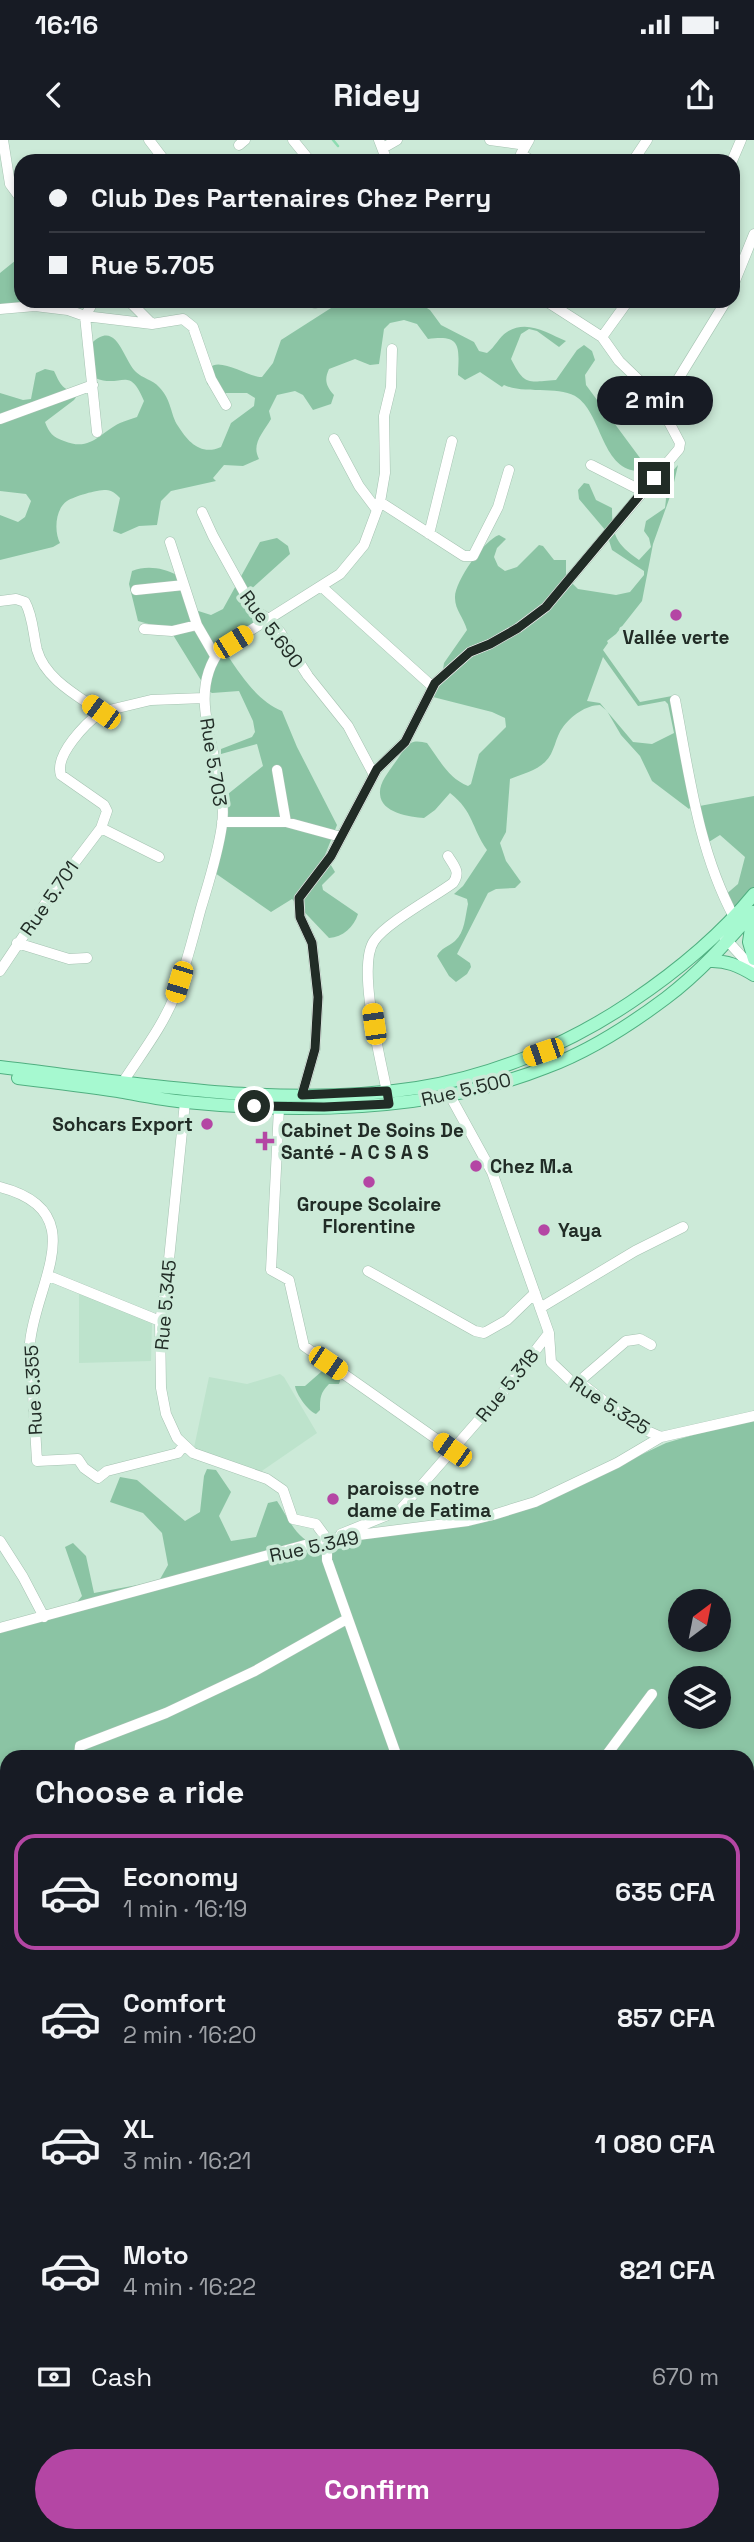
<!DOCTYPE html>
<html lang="en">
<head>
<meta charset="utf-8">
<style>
	:root { --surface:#171b24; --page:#242831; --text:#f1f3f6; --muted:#9ea1a6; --line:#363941; --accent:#b446a4 }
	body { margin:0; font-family:"Space Grotesk",sans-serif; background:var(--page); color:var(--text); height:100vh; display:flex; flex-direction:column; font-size:26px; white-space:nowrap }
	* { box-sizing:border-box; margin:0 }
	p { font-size:23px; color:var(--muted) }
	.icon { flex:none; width:38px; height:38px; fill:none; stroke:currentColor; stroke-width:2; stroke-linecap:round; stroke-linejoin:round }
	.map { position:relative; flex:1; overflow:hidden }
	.drawer { position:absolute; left:0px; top:1610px; width:754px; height:793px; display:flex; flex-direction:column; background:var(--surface); border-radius:21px 21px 0 0; box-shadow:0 4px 10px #0003 }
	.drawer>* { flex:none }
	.hud { position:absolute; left:14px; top:14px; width:726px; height:154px; border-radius:21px; box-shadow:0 4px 10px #0003; display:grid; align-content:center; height:154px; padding:0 35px; background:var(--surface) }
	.needle { width:46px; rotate:32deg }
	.fabs { position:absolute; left:668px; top:1449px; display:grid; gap:14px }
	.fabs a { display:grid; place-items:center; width:63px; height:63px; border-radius:50%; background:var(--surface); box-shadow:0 4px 10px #0003; font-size:35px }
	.end { position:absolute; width:32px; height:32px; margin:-16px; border:9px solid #212c26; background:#fff; box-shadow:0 0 0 4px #fff }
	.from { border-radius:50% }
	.bubble { position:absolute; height:49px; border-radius:24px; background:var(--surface); box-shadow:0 4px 10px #0003; font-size:23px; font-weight:700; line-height:49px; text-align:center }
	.car { position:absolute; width:21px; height:42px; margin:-21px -10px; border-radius:9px; box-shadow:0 0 5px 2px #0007; background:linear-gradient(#f5c518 24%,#345 0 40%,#f5c518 0 76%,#345 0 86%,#f5c518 0) }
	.hud b { display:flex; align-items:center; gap:24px; height:66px; font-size:26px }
	.hud b+b { border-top:2px solid var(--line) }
	.hud i { width:18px; height:18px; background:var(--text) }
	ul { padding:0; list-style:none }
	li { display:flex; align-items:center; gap:21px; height:116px; margin:0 14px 10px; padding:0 21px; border:4px solid transparent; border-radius:21px }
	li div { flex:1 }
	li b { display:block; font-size:26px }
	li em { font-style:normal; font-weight:700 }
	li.active { border-color:var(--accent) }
	li>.icon { width:63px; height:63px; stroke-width:1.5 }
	h2 { padding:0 35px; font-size:32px; line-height:84px }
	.pay { display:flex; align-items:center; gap:18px; height:77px; padding:0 35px; font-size:26px }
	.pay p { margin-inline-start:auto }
	.primary-button { display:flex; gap:14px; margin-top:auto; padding:14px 35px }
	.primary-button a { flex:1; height:80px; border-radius:42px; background:var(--accent); color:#fff; font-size:28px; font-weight:700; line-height:80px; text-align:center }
	.status { display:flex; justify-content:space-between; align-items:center; height:49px; padding:0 35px; background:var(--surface); direction:ltr }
	.status svg { height:19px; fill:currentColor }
	header { display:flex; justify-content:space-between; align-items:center; height:91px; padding:0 35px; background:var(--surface); font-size:32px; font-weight:700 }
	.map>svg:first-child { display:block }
</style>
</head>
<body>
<div class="status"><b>16:16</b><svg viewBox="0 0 49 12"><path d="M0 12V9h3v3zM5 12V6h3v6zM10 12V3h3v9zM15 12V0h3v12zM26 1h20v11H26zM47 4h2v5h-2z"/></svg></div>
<header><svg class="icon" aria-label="back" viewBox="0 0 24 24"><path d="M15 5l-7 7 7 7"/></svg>Ridey<svg class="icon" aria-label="share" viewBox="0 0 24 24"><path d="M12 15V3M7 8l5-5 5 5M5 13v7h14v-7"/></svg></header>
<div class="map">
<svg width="754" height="2402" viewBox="0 0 754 2402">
	<rect width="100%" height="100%" fill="#ccead8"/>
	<path fill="#bde3cc" d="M79,1154L146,1176L152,1184L151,1221L79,1223Z
		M280,1234L284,1237L317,1293L256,1335L192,1317L209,1237L247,1244Z"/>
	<path fill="#8bc4a4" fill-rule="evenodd" d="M21,116V161H48L35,169H0V133Z
		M342,161H416L430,170L441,185L474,202L479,211L487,213C495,207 499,197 507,192C527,179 547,193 566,201L559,207L537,191L529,189L521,194L511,219C525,246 527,242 556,240L577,210L584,205L592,211L595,220L585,235L586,245L643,322L642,331C602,333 603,277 578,258C561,245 525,255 504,245L502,247L480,232L465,240L458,235C459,207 462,194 428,199L417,184L404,180L390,183L384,189L379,224L370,225L355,219L329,229C324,240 326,246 334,255L331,264L313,270L303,255L295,251L277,255L269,271L271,279C263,293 251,304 259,319L243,326L224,325L213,338L216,341L171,351L161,361L157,385L139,386L121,394L113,391L120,358C116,354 112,350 106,350C96,350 75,356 67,361C55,369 54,392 60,403L53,407L0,420V375L18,382L25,377L31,361L26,354L0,351V253L23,260L31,259L36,233L45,229L54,231C60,244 63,251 79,253L74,260L45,282C49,293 53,297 64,301C91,312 99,293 120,283C125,281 131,279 137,277L144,261C129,224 122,249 95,238L92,203C117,179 123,220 136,232C142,238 153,240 159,247C172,260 170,274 178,286C188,302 201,316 221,307L231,283L254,266L255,258L247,253H224L207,244C203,204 246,238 262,237L273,223L281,200Z
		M678,325L672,351L653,404L642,461L616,494L607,501L608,503L603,510L640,562L672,556L693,665L689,669L652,641L640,616L621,595L607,571L600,565C586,565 571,576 563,587C555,597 555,613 545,622C536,631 522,634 510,639L506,692L500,703L506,721L521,742L515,748L496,749L488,753L457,814L470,823L471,827L467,834L456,842L449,836L437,816C441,808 448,807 455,801C465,792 465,777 468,764L467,759L454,754L463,746L487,710C471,687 474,672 450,653L435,670L424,678C410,677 381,673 380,654C379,643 388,633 394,624C399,618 404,607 411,603C416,600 422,602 427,603C439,619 448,638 468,646L471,644L479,614L506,587L505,578L492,572L433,557L442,536L444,523L467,490C464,478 455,470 455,458C454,442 484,400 499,395L506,399L497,408L494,417L498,426L505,431L517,427L539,405L543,406L554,420H566V437L578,449L616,455L630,452L644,435V431L612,410L606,391L579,359L578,350L584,343L589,344L596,360L612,368C612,395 616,404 639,420L651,407L649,398L644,391L646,381L665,368L666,359L662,343ZM603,517L638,566L665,561L668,564L674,593L652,604L633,602L600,563L587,561Z
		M277,398L288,406L290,414L249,451L257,472L262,477L229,511L228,516C242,537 258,561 282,571L297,607L337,685L325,715L335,732L322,745L323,750L358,774C354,787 343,797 329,798L292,759L271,772L215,733L223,706L228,654L263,626L257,604L221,614V609L252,597L255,592L253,581L239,551L212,553L207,550L170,490L138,481L129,444L132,431C147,425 163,428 177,435L192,469L211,475L223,469L260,402Z
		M754,656V759L734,778L724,756L738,744L745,717L720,695L704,705L694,667Z
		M329,1225C336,1231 343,1234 339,1244H329C320,1253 320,1258 320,1270L316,1274C308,1271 296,1254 295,1246H305Z
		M754,1277V1958L747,1970V1617H7V2197L0,2199V1491L77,1462L82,1456L65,1407L73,1403L86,1416L94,1453L159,1441L168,1425L162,1393L143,1373L110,1362L120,1337L137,1340L185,1381L200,1372L204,1336L207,1329L216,1330L231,1352L219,1376L231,1401L256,1397L268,1363L277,1361C288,1377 299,1406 321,1404L541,1362L666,1303ZM681,1461H719V1500H681ZM681,1538H719V1577H681Z"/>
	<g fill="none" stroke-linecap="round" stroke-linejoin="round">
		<path stroke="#8ddcb1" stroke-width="2.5" d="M333,0L338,6
			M0,2079L7,2083
			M621,2396L623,2402"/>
		<path stroke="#8ddcb1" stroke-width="18" d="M747,1897L754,1892
			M747,1921V1940
			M0,2182L7,2181"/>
		<defs>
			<path id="minor" d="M3,0L10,44L21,59
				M149,0L165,21
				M293,0L310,21
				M379,0L387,21
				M490,0L526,5
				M529,0L521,14L532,21
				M239,5L245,0
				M383,8L397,0
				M633,21L647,0
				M732,21L741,0
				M733,146L754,94
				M94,161L85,176L97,292
				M129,161L152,184
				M313,161L315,163
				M0,169L35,166L68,170L85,176L152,184L183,179L193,187L211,239L226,265
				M602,197L628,161
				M661,267L726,161
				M0,279L93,245
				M334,299L359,346L377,370
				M591,325L642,351
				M380,362L385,333L384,276L391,247L392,209
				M202,372L213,396L249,461L257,472L269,479L280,492L308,536L348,586L374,635
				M429,394L452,301
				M170,402L184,445
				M322,447L433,547
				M136,450L184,445L197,485L215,516
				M0,461L16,459L25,462C33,476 33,494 37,510C45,539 78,556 101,572L151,560L204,558
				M144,489L172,491L197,485
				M675,560C689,633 698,710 734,777
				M101,572C86,583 54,615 61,635L104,665L107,671L101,688L159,717
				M277,630L286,682
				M222,682H286L341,697
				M724,797L754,830
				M17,803L69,819L87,818
				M0,831L57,746L101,688
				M123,942C141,914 163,886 175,855C186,827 193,797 201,768C209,741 218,714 222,685C230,629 180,560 221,509L340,434L364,405L380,362L464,416H473L498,367L509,330
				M448,952L492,1032L549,1193L551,1222L571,1241L586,1247L636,1286L661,1297
				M302,955L315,909L318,857L312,803L300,777L299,758L331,716L377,629L405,602L435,543L470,512L490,504L518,488L546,467L679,309L680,303L661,267L645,246L619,221L602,197L546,161
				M388,957C382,925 356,827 374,801C386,783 434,757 453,743C461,732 454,726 448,716
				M185,962L167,1139L160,1181L161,1248L166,1274L177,1298L193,1313L267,1339L283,1350L293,1379L316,1384L327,1399
				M279,968L271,1130L289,1140L304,1206L452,1310
				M0,1047C94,1071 35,1144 30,1203L37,1321L78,1319L84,1328L98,1338L107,1331L178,1313L184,1305
				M368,1131L475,1191L484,1193L507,1180L535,1153
				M49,1136L160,1181
				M540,1168L635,1111L683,1087
				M576,1244L626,1201L640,1199L651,1205
				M341,1394L400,1370L504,1251L549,1193
				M327,1399V1420L397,1617
				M0,1401L23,1437L44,1477
				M0,1488L327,1399L468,1381L493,1375L535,1362L617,1323L661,1297L754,1276
				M79,1617L80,1606L166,1573L255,1531L347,1479
				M605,1617L652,1554
				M747,2308H754
				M0,2354L7,2353
				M747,2388H754
				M43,2396L44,2402
				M409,2396L419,2402
				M515,2396L522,2402
				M685,2398L696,2396
				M365,2402L369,2396"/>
			<path id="major" d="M753,775L749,802L754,819
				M709,821C726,820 739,826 754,835
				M0,927C135,943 281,969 417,948C493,936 567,905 631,862C677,831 719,797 754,754
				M18,938C51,942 84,946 118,951C140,955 163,960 186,962C305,974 434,972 547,927C590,911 630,885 666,858C699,833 726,803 753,772"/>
		</defs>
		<use href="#minor" stroke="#a5c2b1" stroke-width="11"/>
		<use href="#major" stroke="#50af80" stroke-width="14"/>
		<use href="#minor" stroke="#fff" stroke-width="10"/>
		<use href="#major" stroke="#a6f9d0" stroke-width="12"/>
	</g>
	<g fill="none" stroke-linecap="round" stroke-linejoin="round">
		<path stroke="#212c26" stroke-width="9" d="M254,966L324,967L389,964L387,951L302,955L315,909L318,857L312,803L300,777L299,758L331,716L377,629L405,602L435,543L470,512L490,504L518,488L546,467L654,338"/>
	</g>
	<g fill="#b446a4" stroke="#ccead8" stroke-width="2.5">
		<circle cx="676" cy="475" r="7"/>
		<circle cx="207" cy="984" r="7"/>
		<path d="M261.5 990.5h7v7h7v7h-7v7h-7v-7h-7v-7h7z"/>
		<circle cx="476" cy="1026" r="7"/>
		<circle cx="369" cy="1042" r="7"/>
		<circle cx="544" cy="1090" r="7"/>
		<circle cx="333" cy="1359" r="7"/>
	</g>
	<g text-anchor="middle" stroke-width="7" stroke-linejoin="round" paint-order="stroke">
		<g font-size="19" fill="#212c26" stroke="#ccead8">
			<text transform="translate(272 489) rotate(53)" y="7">Rue 5.690</text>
			<text transform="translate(214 622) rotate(81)" y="7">Rue 5.703</text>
			<text transform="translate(49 758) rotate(-55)" y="7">Rue 5.701</text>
			<text transform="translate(466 949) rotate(-13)" y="7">Rue 5.500</text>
			<text transform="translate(165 1165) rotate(-85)" y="7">Rue 5.345</text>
			<text transform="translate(507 1245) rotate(-51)" y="7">Rue 5.318</text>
			<text transform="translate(33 1250) rotate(-93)" y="7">Rue 5.355</text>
			<text transform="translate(610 1265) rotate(33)" y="7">Rue 5.325</text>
			<text transform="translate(314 1406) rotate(-12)" y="7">Rue 5.349</text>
		</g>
		<g font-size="19" font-weight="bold" fill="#212c26" stroke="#ccead8" text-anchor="start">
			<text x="676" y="504" text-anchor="middle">Vallée verte</text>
			<text x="193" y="991" text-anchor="end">Sohcars Export</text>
			<text x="281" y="997">Cabinet De Soins De<tspan x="281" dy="22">Santé - A C S A S</tspan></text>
			<text x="490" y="1033">Chez M.a</text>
			<text x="369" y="1071" text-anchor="middle">Groupe Scolaire<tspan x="369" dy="22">Florentine</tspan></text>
			<text x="558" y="1097">Yaya</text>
			<text x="347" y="1355">paroisse notre<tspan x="347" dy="22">dame de Fatima</tspan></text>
		</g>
	</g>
</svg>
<div class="fabs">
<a><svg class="needle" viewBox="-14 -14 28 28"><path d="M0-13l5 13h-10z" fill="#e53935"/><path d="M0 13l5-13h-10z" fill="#9ea1a6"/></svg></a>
<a><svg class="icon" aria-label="layers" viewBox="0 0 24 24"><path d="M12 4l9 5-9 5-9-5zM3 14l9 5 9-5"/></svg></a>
</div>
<i class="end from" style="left:254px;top:966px"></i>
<i class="end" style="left:654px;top:338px"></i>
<div class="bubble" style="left:597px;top:236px;width:116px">2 min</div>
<i class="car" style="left:233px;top:502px;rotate:58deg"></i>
<i class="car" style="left:101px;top:572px;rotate:306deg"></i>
<i class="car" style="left:179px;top:842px;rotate:197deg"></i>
<i class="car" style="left:374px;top:884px;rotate:352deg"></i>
<i class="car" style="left:543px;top:912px;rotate:251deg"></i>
<i class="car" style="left:328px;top:1223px;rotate:124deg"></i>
<i class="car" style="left:452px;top:1310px;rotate:305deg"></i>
<div class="hud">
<b><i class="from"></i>Club Des Partenaires Chez Perry</b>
<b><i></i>Rue 5.705</b>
</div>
<section class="drawer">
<h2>Choose a ride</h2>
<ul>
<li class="active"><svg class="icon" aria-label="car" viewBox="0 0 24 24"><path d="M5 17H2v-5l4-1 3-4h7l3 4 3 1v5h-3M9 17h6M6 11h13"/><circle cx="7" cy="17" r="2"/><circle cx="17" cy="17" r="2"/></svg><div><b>Economy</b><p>1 min · 16:19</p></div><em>635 CFA</em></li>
<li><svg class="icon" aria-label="car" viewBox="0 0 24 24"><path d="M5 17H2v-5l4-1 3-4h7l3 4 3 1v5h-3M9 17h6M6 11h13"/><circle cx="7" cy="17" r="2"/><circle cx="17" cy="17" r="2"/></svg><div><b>Comfort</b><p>2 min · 16:20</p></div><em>857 CFA</em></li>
<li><svg class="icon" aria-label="car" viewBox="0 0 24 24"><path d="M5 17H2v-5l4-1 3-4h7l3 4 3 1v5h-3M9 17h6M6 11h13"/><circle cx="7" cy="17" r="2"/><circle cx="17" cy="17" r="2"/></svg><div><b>XL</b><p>3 min · 16:21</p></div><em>1 080 CFA</em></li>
<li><svg class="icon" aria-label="car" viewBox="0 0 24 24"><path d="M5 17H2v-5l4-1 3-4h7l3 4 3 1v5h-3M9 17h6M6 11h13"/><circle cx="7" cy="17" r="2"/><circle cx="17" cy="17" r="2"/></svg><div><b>Moto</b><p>4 min · 16:22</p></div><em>821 CFA</em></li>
</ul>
<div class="pay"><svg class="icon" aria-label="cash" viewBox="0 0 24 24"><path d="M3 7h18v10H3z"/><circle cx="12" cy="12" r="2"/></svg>Cash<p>670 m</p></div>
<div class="primary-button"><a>Confirm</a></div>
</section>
</div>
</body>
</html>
